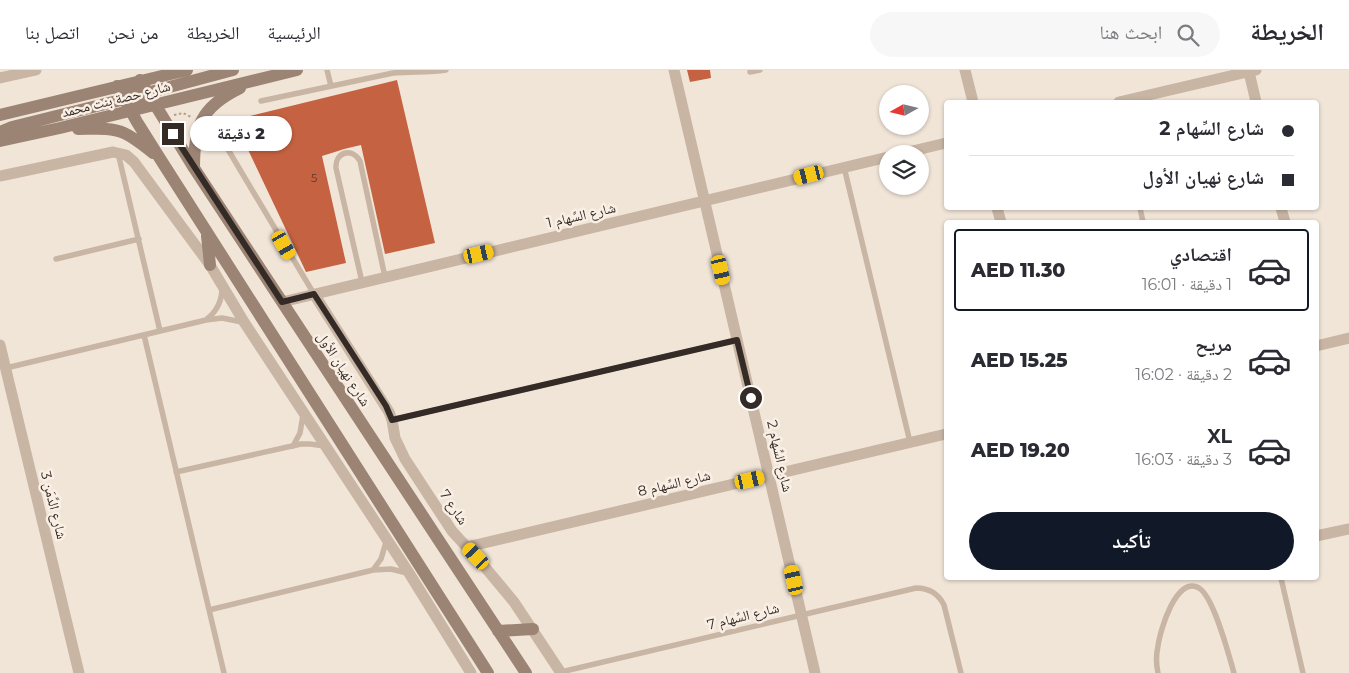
<!DOCTYPE html>
<html lang="ar">
<head>
<meta charset="utf-8">
<style>
	:root { --surface:#fff; --page:#f7f7f7; --text:#2b2b33; --muted:#7c7c81; --line:#e1e1e2; --accent:#111827 }
	body { margin:0; font-family:Montserrat,"Noto Naskh Arabic",sans-serif; background:var(--page); color:var(--text); direction:rtl; height:100vh; display:flex; flex-direction:column; font-size:19px; white-space:nowrap }
	* { box-sizing:border-box; margin:0 }
	p { font-size:16px; color:var(--muted) }
	.icon { flex:none; width:28px; height:28px; fill:none; stroke:currentColor; stroke-width:2; stroke-linecap:round; stroke-linejoin:round }
	.map { position:relative; flex:1; overflow:hidden; direction:ltr }
	.details { position:absolute; left:944px; top:150px; width:375px; height:360px; display:flex; flex-direction:column; background:var(--surface); border-radius:5px; box-shadow:0 1px 4px #0004; direction:rtl }
	.details>* { flex:none }
	.top-card { position:absolute; left:944px; top:30px; width:375px; height:110px; border-radius:5px; box-shadow:0 1px 4px #0004; direction:rtl; display:grid; align-content:center; height:110px; padding:0 25px; background:var(--surface) }
	.needle { width:32px; rotate:262deg }
	.controls { position:absolute; left:879px; top:15px; display:grid; gap:10px }
	.controls a { display:grid; place-items:center; width:50px; height:50px; border-radius:50%; background:var(--surface); box-shadow:0 1px 4px #0004; font-size:25px }
	.end { position:absolute; width:22px; height:22px; margin:-11px; border:6px solid #342a26; background:#fff; box-shadow:0 0 0 2px #fff }
	.from { border-radius:50% }
	.bubble { position:absolute; height:35px; border-radius:18px; background:var(--surface); box-shadow:0 1px 4px #0004; font-size:16px; font-weight:800; line-height:35px; text-align:center; direction:rtl }
	.car { position:absolute; width:15px; height:30px; margin:-15px -8px; border-radius:6px; box-shadow:0 0 4px 1px #0007; background:linear-gradient(#f5c518 24%,#345 0 40%,#f5c518 0 76%,#345 0 86%,#f5c518 0) }
	.top-card b { display:flex; align-items:center; gap:18px; height:48px; font-size:19px }
	.top-card b+b { border-top:1px solid var(--line) }
	.top-card i { width:12px; height:12px; background:var(--text) }
	ul { padding:9px 0 0; list-style:none }
	li { display:flex; align-items:center; gap:15px; height:82px; margin:0 10px 8px; padding:0 15px; border:2px solid transparent; border-radius:5px }
	li div { flex:1 }
	li b { display:block; font-size:19px }
	li em { font-style:normal; font-weight:800 }
	li.selected { border-color:var(--accent) }
	li>.icon { width:45px; height:45px; stroke-width:1.5 }
	.cta { display:flex; gap:10px; margin-top:auto; padding:10px 25px }
	.cta a { flex:1; height:58px; border-radius:30px; background:var(--accent); color:#fff; font-size:20px; font-weight:800; line-height:58px; text-align:center }
	header { display:flex; align-items:center; gap:30px; box-sizing:border-box; height:70px; padding:0 25px; background:var(--surface); border-bottom:1px solid var(--line) }
	header strong { font-size:24px }
	nav { display:flex; gap:28px; margin-inline-start:auto; font-size:18px }
	.search { width:350px; height:45px; background:var(--page); display:flex; align-items:center; gap:12px; box-sizing:border-box; padding:0 18px; border-radius:28px; color:var(--muted); font-size:19px }
	.map>svg:first-child { display:block }
</style>
</head>
<body>
<header>
<strong>الخريطة</strong>
<div class="search"><svg class="icon" aria-label="search" viewBox="0 0 24 24"><circle cx="10" cy="10" r="6"/><path d="M15 15l6 6"/></svg>ابحث هنا</div>
<nav><a>الرئيسية</a><a>الخريطة</a><a>من نحن</a><a>اتصل بنا</a></nav>
</header>
<div class="map">
<svg width="1349" height="603" viewBox="0 0 1349 603">
	<rect width="100%" height="100%" fill="#f1e5d8"/>
	<path fill="#c56241" d="M687,0H710L711,8L690,12Z
		M397,10L435,173L385,184L361,75L344,79L338,81L322,86L346,193L306,202L234,50Z"/>
	<g fill="none" stroke-linecap="round" stroke-linejoin="round">
		<path stroke="#b49f8e" stroke-width="2" stroke-dasharray="2.5 2.5" stroke-linecap="butt" d="M174,45L183,43L191,47"/>
		<path stroke="#c8b5a4" stroke-width="5.5" d="M327,0L331,16
			M750,2L760,0
			M261,31L393,3C411,1 429,3 446,0
			M217,61L314,224
			M118,83L160,261
			M844,97L910,372
			M1140,138L1143,152
			M56,189L139,169
			M362,212L336,98C335,82 352,77 360,91L385,207
			M207,249C217,241 222,230 222,218
			M144,265L224,603
			M6,298L206,250L222,248L242,252
			M392,350L737,270
			M293,376L300,363L303,345
			M176,402L301,374H310L325,376
			M373,500L381,489L386,472
			M1281,508L1303,603
			M209,540L373,500L391,499L407,503
			M561,602L916,518C929,518 938,523 944,535L961,603
			M1158,603C1156,594 1156,585 1158,576C1160,561 1176,505 1199,518C1214,527 1229,586 1234,603"/>
		<path stroke="#c8b5a4" stroke-width="11" d="M674,0L815,603
			M965,0L973,32
			M1249,2L1256,32
			M0,8L36,0
			M1119,32L1256,0
			M900,84L946,73
			M0,106L113,82L126,85L134,92L210,195L244,252L409,503L471,603
			M997,138L1001,152
			M1281,138L1285,152
			M314,224L389,342L392,350L395,368L405,389L452,461L484,496L514,532L561,603
			M282,232L888,87
			M0,275L79,603
			M1316,276L1349,268
			M1316,466L1349,459
			M467,477L946,364"/>
		<path stroke="#9c8475" stroke-width="12" d="M140,10L194,98L526,603
			M117,16L137,52L159,87L488,603
			M131,40L137,30L147,23L233,0
			M0,45L187,0
			M78,59C93,59 110,57 124,63C135,68 144,76 153,83
			M0,62L12,57L125,29L134,21L140,10
			M0,71L60,58L297,0
			M194,98C194,56 201,37 240,18
			M207,166L210,195
			M498,561L533,559"/>
	</g>
	<g fill="none" stroke-linecap="round" stroke-linejoin="round">
		<path stroke="#342a26" stroke-width="6" d="M173,64L282,232L314,224L386,336L392,350L737,270L751,328"/>
	</g>
	<g text-anchor="middle" stroke-width="5" stroke-linejoin="round" paint-order="stroke">
		<g font-size="11" fill="#58382d">
			<text x="314" y="112">5</text>
		</g>
		<g font-size="14" fill="#342a26" stroke="#f9efe4">
			<text transform="translate(116 29) rotate(-14)" y="5">شارع حصة بنت محمد</text>
			<text transform="translate(581 145) rotate(-13)" y="5">شارع السِّهام 1</text>
			<text transform="translate(344 299) rotate(57)" y="5">شارع نهيان الأول</text>
			<text transform="translate(780 386) rotate(77)" y="5">شارع السِّهام 2</text>
			<text transform="translate(674 413) rotate(-13)" y="5">شارع السِّهام 8</text>
			<text transform="translate(54 435) rotate(76)" y="5">شارع الدِّمَن 3</text>
			<text transform="translate(454 437) rotate(56)" y="5">شارع 7</text>
			<text transform="translate(743 546) rotate(-14)" y="5">شارع السِّهام 7</text>
		</g>
	</g>
</svg>
<div class="controls">
<a><svg class="needle" viewBox="-14 -14 28 28"><path d="M0-13l5 13h-10z" fill="#e53935"/><path d="M0 13l5-13h-10z" fill="#7c7c81"/></svg></a>
<a><svg class="icon" aria-label="layers" viewBox="0 0 24 24"><path d="M12 4l9 5-9 5-9-5zM3 14l9 5 9-5"/></svg></a>
</div>
<i class="end from" style="left:751px;top:328px"></i>
<i class="end" style="left:173px;top:64px"></i>
<div class="bubble" style="left:190px;top:46px;width:102px">2 دقيقة</div>
<i class="car" style="left:809px;top:105px;rotate:256deg"></i>
<i class="car" style="left:284px;top:175px;rotate:150deg"></i>
<i class="car" style="left:479px;top:184px;rotate:77deg"></i>
<i class="car" style="left:721px;top:200px;rotate:167deg"></i>
<i class="car" style="left:750px;top:410px;rotate:77deg"></i>
<i class="car" style="left:476px;top:486px;rotate:317deg"></i>
<i class="car" style="left:794px;top:510px;rotate:347deg"></i>
<div class="top-card">
<b><i class="from"></i>شارع السِّهام 2</b>
<b><i></i>شارع نهيان الأول</b>
</div>
<section class="details">
<ul>
<li class="selected"><svg class="icon" aria-label="car" viewBox="0 0 24 24"><path d="M5 17H2v-5l4-1 3-4h7l3 4 3 1v5h-3M9 17h6M6 11h13"/><circle cx="7" cy="17" r="2"/><circle cx="17" cy="17" r="2"/></svg><div><b>اقتصادي</b><p>1 دقيقة · 16:01</p></div><em>AED 11.30</em></li>
<li><svg class="icon" aria-label="car" viewBox="0 0 24 24"><path d="M5 17H2v-5l4-1 3-4h7l3 4 3 1v5h-3M9 17h6M6 11h13"/><circle cx="7" cy="17" r="2"/><circle cx="17" cy="17" r="2"/></svg><div><b>مريح</b><p>2 دقيقة · 16:02</p></div><em>AED 15.25</em></li>
<li><svg class="icon" aria-label="car" viewBox="0 0 24 24"><path d="M5 17H2v-5l4-1 3-4h7l3 4 3 1v5h-3M9 17h6M6 11h13"/><circle cx="7" cy="17" r="2"/><circle cx="17" cy="17" r="2"/></svg><div><b>XL</b><p>3 دقيقة · 16:03</p></div><em>AED 19.20</em></li>
</ul>
<div class="cta"><a>تأكيد</a></div>
</section>
</div>
</body>
</html>
